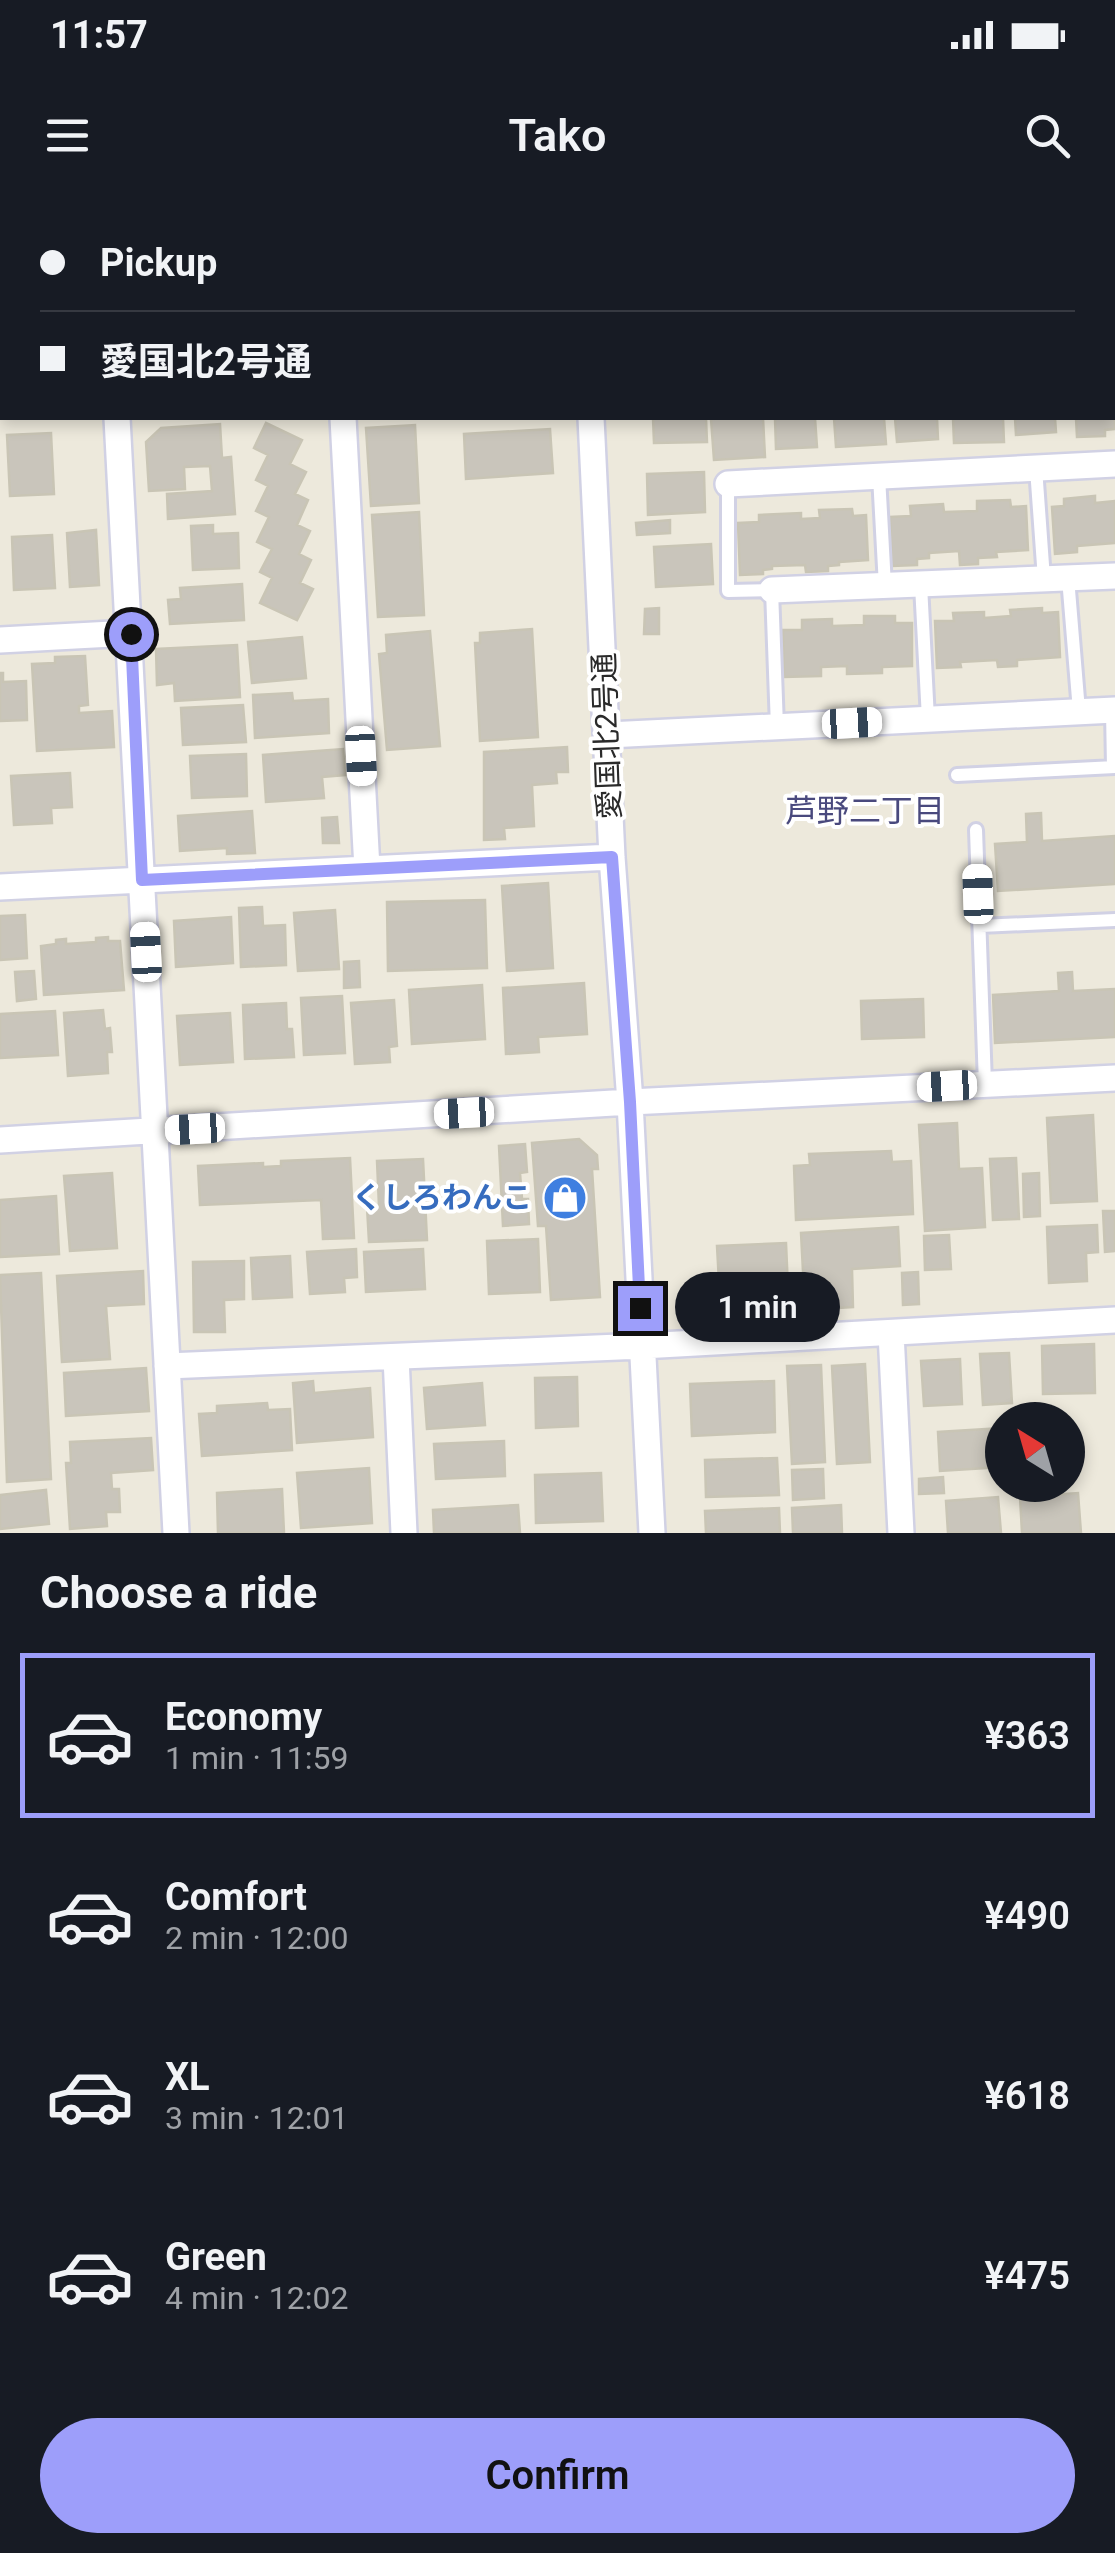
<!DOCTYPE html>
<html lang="en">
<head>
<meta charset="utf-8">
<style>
	:root { --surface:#171b24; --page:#20242c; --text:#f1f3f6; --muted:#9ea1a6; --line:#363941; --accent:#9d9efa }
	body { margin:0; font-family:Roboto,"Noto Sans JP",sans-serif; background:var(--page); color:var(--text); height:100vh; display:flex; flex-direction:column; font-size:38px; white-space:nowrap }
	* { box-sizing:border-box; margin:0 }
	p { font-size:32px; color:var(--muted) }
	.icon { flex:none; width:55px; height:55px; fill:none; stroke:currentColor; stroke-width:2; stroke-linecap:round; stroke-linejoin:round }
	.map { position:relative; height:1333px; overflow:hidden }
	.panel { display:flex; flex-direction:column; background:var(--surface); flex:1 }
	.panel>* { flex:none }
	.banner { position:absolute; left:0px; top:0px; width:1115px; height:220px; box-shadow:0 5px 15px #0003; display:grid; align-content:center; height:220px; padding:0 40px; background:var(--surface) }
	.needle { width:65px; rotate:323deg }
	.controls { position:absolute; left:985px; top:1202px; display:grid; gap:20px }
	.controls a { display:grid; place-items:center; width:100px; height:100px; border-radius:50%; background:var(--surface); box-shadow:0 5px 15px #0003; font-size:50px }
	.end { position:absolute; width:45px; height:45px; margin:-22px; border:12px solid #9d9efa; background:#111; box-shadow:0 0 0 5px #111 }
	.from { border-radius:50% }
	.bubble { position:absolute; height:70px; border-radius:35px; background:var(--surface); box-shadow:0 5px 15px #0003; font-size:32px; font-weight:600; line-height:70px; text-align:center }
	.car { position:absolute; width:30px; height:60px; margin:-30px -15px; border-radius:12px; box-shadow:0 0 8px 2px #0007; background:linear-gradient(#fff 24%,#345 0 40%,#fff 0 76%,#345 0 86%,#fff 0) }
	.banner b { display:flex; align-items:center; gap:35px; height:95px; font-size:38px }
	.banner b+b { border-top:2px solid var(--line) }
	.banner i { width:25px; height:25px; background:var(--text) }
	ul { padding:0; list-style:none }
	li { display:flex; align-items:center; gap:30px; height:165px; margin:0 20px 15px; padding:0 20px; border:5px solid transparent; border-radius:0px }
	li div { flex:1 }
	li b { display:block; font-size:38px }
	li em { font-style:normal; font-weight:600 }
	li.on { border-color:var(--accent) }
	li>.icon { width:90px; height:90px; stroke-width:1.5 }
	h2 { padding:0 40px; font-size:45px; line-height:120px }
	.button { display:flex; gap:20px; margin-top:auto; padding:20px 40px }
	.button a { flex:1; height:115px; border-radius:60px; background:var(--accent); color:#111; font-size:40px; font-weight:600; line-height:115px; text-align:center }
	.status { display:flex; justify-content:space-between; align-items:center; height:70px; padding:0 50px; background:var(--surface); direction:ltr }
	.status svg { height:28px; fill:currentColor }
	header { display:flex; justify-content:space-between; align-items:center; height:130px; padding:0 40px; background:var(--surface); font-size:45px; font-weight:600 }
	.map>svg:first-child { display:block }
</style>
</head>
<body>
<div class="status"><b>11:57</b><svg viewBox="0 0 49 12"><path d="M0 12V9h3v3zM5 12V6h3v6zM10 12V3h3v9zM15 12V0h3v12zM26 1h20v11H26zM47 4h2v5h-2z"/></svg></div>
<header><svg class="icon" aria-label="menu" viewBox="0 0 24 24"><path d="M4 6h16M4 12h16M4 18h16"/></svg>Tako<svg class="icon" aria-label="search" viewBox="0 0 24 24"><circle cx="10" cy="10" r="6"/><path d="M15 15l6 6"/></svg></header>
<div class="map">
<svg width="1115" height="1333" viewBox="0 0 1115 1333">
	<rect width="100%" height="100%" fill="#ede9dc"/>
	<path fill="#c9c5bb" stroke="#c9c5b5" stroke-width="2.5" d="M1115,198V229L1105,230V236L1077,237L1076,218H1112Z
		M653,218H706L707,242L654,243Z
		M728,218H763L765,257L714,260L711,219Z
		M775,218H815L817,247L776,249Z
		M834,218H884L886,244L836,247Z
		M895,218H937L938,239L897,242Z
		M953,218H1003L1004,242L954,243Z
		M1015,218H1055L1056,232L1016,235Z
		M266,223L302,240L290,264L306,272L295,294L308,300L297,325L310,331L299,354L311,360L300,383L313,389L297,420L260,403L272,378L260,372L272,349L257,342L269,317L256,311L268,286L256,280L268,255L254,248Z
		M220,224L222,258L231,257L235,314L168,319L167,294L212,291L210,266L184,267L185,289L149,291L146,242L161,228Z
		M415,225L419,303L371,306L366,228Z
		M550,229L553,273L466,279L464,234Z
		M51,233L54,294L10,296L7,235Z
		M704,272L705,312L648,315L647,274Z
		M1095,296V303L1115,301V343L1077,346V352L1055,354L1052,307L1064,306V299Z
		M1010,300L1011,307L1026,306L1028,350L996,352L997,357L978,358V364L960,365L959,351L929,353V358L917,359V365L892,366L890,317L911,316L910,306L943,304L944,312L977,311V301Z
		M852,309L853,316L866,315L868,360L839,362V365L828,366V371L806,372L805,365L772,366V369L763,370V374L740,375L738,323L759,322V315L801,313V319L820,318L819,310Z
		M419,312L424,415L378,417L372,315Z
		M670,320V333L637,335L636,323Z
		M213,325V334L238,333L239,368L193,370L191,326Z
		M96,330L99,385L70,387L67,333Z
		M52,335L55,388L14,390L12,337Z
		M711,344L713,384L656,387L654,347Z
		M242,384L244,420L170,424L168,400L181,399L180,388Z
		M659,408V434H644L645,409Z
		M1042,408V413L1058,412L1060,457L1017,460V466L998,467L997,460L960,462L961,467L937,468L935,421H954L953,413L984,412V418L1011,416L1010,410Z
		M864,416H895V423H912V466L882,467V473L847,474V466L821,467V476L784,477L783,430H802V420L832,419V426L864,425Z
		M532,429L538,537L480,541L475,443H480V433Z
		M430,431L440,546L387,550L379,454L387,453L386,435Z
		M302,437L306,478L252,483L248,442Z
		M237,445L240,497L175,501L174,483L157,485L156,449Z
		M85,456L88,505L79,506V513L112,511L114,547L37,551L32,464L55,463V457Z
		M0,473H3V482L26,481L27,520L0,521Z
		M292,493L293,501L328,499L329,533L255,538L253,495Z
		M243,505L246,542L183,545L181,508Z
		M567,547L568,572H556L557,583L532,585L534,626L504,628L505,639L484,640V552Z
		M343,549L345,575L322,577L324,598L266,602L263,555Z
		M246,554L247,596L192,598L190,556Z
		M70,573L72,607L51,608L52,623L14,625L11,576Z
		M252,611L255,653L227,654V648L180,651L178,616Z
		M1041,613L1042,641L1115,636V684L998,691L995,644L1027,642L1026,614Z
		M337,617L339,643H323L322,618Z
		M548,683L553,768L507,771L502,686Z
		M485,700L487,768L388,771L387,702Z
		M262,707L263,726L285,725L286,765L241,767L239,708Z
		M335,710L339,769L298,771L294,713Z
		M25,715L27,758L0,760V716Z
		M231,717L233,763L176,767L174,721Z
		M108,737V741H120L124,790L44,795L41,746L56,744V740L66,739V744L96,742V738Z
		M359,761L360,787L344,788V762Z
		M34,771L36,799L17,801L15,772Z
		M1072,772L1073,791L1115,789V837L995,843L993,795L1059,791L1058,773Z
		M584,783L587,834L538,837L539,852L506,854L503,788Z
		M482,785L485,839L412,844L409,790Z
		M342,796L345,853L304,855L301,798Z
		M923,799L924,837L862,839L861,801Z
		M394,800L397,846L389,847L390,862L355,864L351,803Z
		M286,803L287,829H292L294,857L245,859L243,805Z
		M103,810L105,829L110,828L112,852H107L108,873L68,876L64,813Z
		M55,811L58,855L0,858V814Z
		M230,813L233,862L180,865L177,816Z
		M1093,915L1097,1001L1051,1003L1047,918Z
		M957,923L959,969L982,968L985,1027L925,1031L919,925Z
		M579,939L597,955L598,969H592L600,1097L551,1100L546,1026H538L532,943Z
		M525,944L527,972L520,973L522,999H528L529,1024L503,1026L499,946Z
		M891,951L892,962L911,961L913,1014L796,1020L794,966L810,965L809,954Z
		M350,958L354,1038L323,1039L321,1000L200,1005L198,966L263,963V967L281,966V961Z
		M1016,958L1019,1019L993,1020L990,959Z
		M423,959L427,1040L369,1042L367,1007L379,1006L377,961Z
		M112,973L117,1048L70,1051L64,976Z
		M1039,973L1040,1016L1024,1017L1023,974Z
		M56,996L59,1054L0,1057V1000Z
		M1103,1011H1115V1051L1105,1052Z
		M1097,1025L1098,1052L1086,1053L1087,1081L1049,1083L1047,1027Z
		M898,1027L900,1066L852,1069L853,1107L805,1110L801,1033Z
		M949,1035L951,1069L925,1070L924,1036Z
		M538,1039L540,1092L489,1094L487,1041Z
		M786,1043L789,1111L722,1115L721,1108L706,1109L705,1083L719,1082L717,1046Z
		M356,1049L357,1077L344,1078L345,1092L310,1094L307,1052Z
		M423,1049L425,1089L366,1092L364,1052Z
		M290,1056L292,1097L253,1099L251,1058Z
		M244,1061V1099L224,1100L225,1132H194L193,1062Z
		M143,1071L144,1104L106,1106L110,1159L62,1162L57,1076Z
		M918,1072L919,1104L903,1105L902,1073Z
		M41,1073L51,1279L7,1282L0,1075Z
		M1094,1144L1095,1193L1043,1194L1042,1146Z
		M1009,1153L1012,1203L983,1205L980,1154Z
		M960,1159L962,1204L924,1206L921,1161Z
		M865,1164L870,1262L837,1264L832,1166Z
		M821,1165L825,1262L792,1264L787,1166Z
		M146,1168L149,1211L66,1216L64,1173Z
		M577,1177L578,1226L536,1228L535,1178Z
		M313,1181L314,1193L370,1188L373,1237L297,1243L293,1183Z
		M774,1181L775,1232L692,1236L690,1184Z
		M482,1183L485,1225L427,1229L424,1188Z
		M267,1203L268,1210L290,1209L292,1250L202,1256L199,1214L217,1213V1206Z
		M1001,1228L1002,1267L940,1271L938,1232Z
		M151,1238L153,1270L111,1273L112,1289H119L120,1312H106L107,1326L70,1329L66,1263H71L70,1242Z
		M504,1241L505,1276L436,1279L434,1244Z
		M777,1258L779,1295L706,1297L705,1260Z
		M369,1268L372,1323L301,1328L297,1273Z
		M823,1269L824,1298L793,1300L792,1270Z
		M601,1273L603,1321L536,1323L535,1275Z
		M943,1277L944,1293L919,1294V1279Z
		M282,1289L284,1333H218L217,1293Z
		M46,1290L49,1324L0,1329V1295Z
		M1078,1293L1081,1333H1022L1020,1297Z
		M998,1297L1001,1333H948L946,1301Z
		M518,1305L520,1333H434L433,1310Z
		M841,1305L842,1333H793L792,1308Z
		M779,1308L780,1333H706L705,1311Z"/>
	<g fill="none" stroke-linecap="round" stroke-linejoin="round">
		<defs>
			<path id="service" d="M1036,268L1044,379
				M879,276L885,386
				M728,284V391L772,390L777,527
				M1068,378L1079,511
				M921,385L928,519
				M1112,510L1113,567
				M957,575L1115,567
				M976,630L985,884
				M980,726L1115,720"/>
			<path id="minor" d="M104,0V2
				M330,0V2
				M578,0V2
				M831,0V2
				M1050,0V2
				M1112,137H1115
				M0,203H2
				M117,218L176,1333
				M343,218L367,669
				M591,218L612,657L630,902L652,1333
				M728,284L1115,264
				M772,390L1115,376
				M0,440L131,433
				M608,535L1115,510
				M0,687L612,657
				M0,940L630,902L1115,878
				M891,1133L901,1333
				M396,1157L404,1333
				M167,1166L642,1146L1115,1120"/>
		</defs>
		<use href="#service" stroke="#d1d1e4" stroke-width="18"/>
		<use href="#minor" stroke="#d1d1e4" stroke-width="30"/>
		<use href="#service" stroke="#fff" stroke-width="12"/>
		<use href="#minor" stroke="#fff" stroke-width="25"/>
	</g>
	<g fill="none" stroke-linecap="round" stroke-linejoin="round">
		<path stroke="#9d9efa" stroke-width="12" d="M131,434L142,680L612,657L630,902L640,1108"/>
	</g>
	<defs>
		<symbol id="shop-disc" viewBox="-11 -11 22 22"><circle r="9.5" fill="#3f7fe0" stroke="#fff"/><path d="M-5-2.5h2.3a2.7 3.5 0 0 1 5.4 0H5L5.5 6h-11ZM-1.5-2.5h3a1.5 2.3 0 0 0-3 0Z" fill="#fff"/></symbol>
	</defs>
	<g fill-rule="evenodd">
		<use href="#shop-disc" x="540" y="973" width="50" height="50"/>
	</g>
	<g text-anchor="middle" stroke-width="8" stroke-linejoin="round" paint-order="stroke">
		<g font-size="30" fill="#2a2a2a" stroke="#fff">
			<text transform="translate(607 536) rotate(-92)" y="10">愛国北2号通</text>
		</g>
		<g font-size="30" font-weight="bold" fill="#366cbe" stroke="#fff" text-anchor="end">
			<text x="532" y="1008">くしろわんこ</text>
		</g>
		<g font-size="32" fill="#49497d" stroke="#fff">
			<text x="865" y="622">芦野二丁目</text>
		</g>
	</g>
</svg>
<div class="controls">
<a><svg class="needle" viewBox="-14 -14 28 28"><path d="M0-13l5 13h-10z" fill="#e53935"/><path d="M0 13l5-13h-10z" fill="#9ea1a6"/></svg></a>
</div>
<i class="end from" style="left:131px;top:434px"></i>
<i class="end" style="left:640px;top:1108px"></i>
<div class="bubble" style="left:675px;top:1072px;width:165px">1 min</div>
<i class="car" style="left:852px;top:523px;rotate:87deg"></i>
<i class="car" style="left:361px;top:556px;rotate:177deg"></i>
<i class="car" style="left:978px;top:694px;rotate:358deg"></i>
<i class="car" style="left:146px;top:752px;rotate:357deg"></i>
<i class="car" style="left:947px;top:886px;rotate:267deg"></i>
<i class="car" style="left:464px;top:913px;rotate:267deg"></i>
<i class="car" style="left:195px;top:929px;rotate:267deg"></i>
<div class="banner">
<b><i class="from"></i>Pickup</b>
<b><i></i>愛国北2号通</b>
</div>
</div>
<section class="panel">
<h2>Choose a ride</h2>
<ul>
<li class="on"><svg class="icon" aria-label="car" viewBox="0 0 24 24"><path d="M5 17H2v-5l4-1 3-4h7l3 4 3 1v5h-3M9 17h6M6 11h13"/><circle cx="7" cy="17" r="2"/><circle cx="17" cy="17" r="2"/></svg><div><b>Economy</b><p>1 min · 11:59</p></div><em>¥363</em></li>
<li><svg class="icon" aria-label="car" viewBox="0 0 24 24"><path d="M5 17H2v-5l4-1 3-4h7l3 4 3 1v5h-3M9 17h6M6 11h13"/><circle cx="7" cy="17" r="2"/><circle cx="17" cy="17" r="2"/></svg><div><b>Comfort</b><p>2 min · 12:00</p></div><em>¥490</em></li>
<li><svg class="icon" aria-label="car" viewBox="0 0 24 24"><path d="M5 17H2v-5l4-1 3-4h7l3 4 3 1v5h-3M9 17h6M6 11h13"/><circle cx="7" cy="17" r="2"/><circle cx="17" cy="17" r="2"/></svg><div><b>XL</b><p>3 min · 12:01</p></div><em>¥618</em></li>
<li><svg class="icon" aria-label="car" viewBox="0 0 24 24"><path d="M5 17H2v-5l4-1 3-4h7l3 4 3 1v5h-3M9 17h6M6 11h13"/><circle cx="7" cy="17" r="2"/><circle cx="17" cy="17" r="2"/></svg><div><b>Green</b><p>4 min · 12:02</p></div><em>¥475</em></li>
</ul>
<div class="button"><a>Confirm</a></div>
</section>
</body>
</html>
